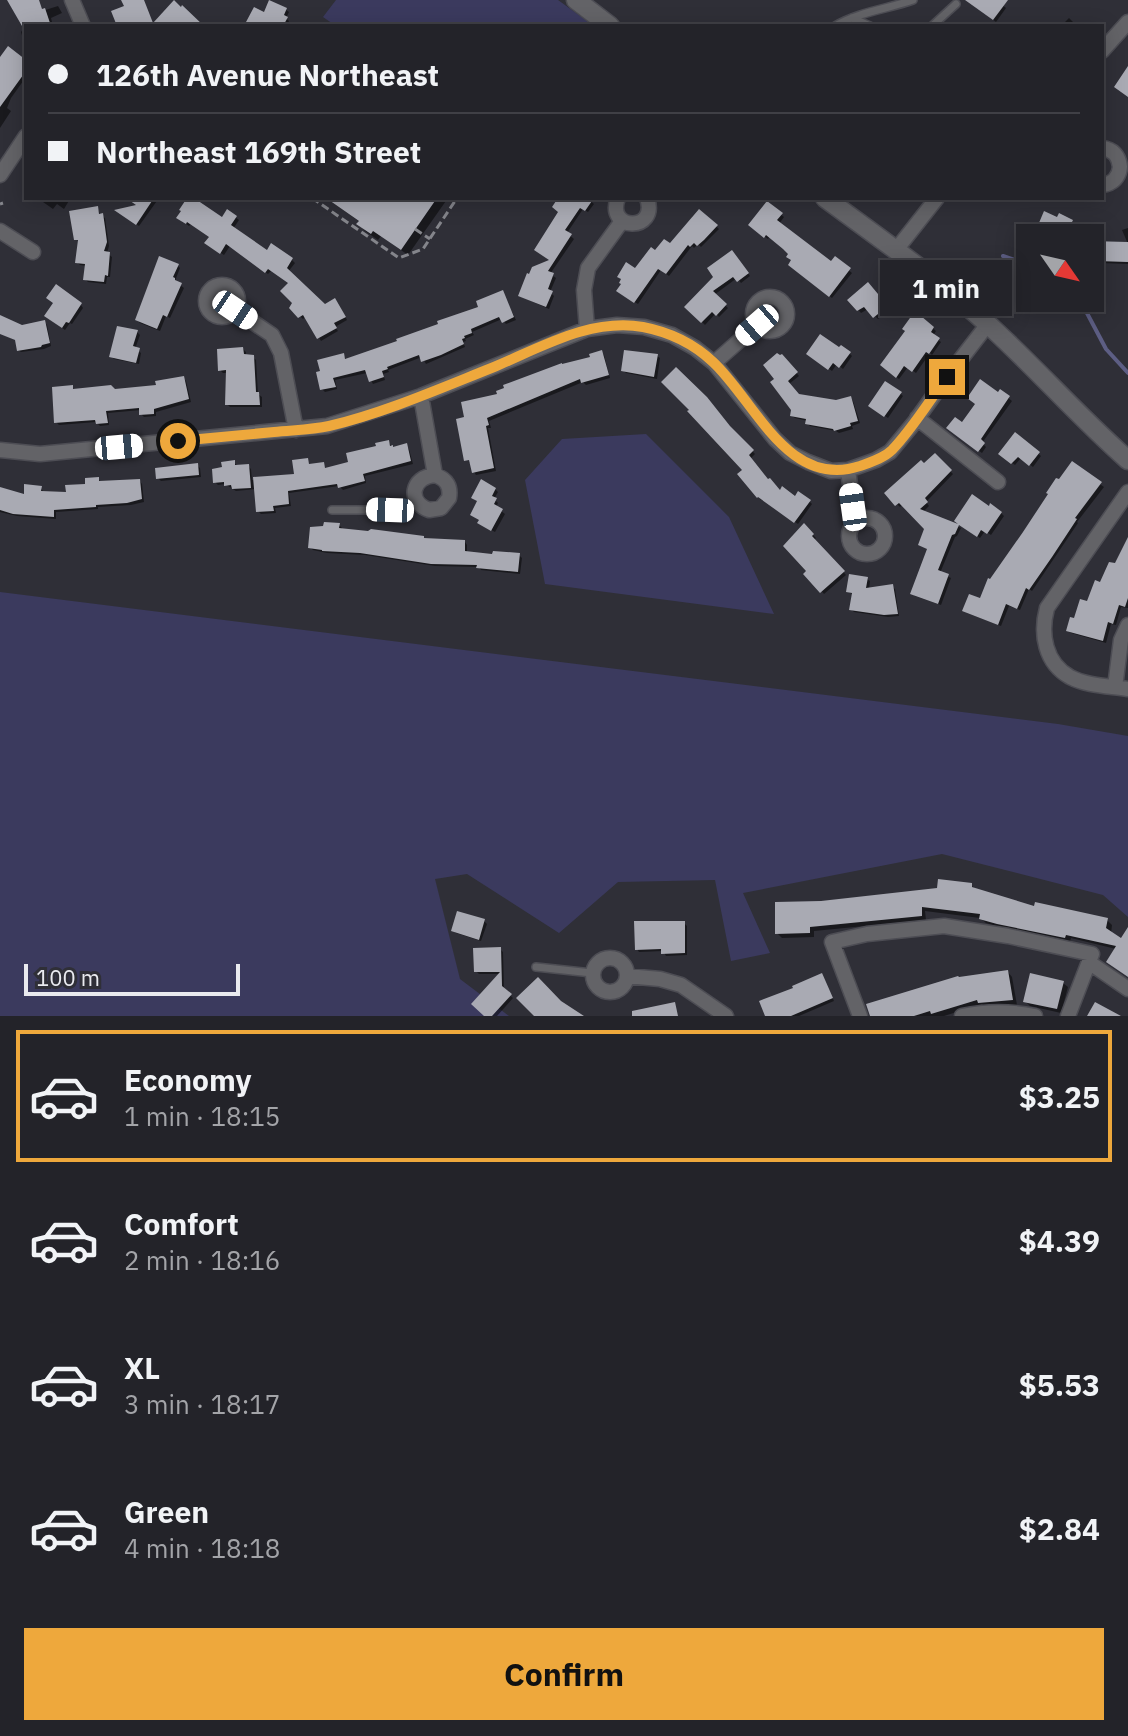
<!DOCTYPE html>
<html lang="en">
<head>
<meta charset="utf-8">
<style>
	:root { --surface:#232329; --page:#2b2b31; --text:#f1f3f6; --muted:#a3a4a8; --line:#404046; --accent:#eea83c }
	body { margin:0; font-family:"IBM Plex Sans",sans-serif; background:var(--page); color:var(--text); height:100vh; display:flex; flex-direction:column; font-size:30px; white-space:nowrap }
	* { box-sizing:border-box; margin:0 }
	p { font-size:26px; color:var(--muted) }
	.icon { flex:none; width:44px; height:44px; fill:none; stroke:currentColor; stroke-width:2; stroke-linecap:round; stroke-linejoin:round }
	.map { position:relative; height:1016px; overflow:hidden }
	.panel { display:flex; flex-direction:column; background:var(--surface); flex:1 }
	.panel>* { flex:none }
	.guide { position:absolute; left:24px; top:24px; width:1080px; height:176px; border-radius:0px; box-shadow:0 4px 20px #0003,0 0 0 2px var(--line); display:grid; align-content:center; height:176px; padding:0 24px; background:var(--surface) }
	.needle { width:52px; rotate:124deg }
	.fabs { position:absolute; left:1016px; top:224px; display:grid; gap:16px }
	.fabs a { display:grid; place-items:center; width:88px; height:88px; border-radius:0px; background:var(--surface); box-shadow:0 4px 20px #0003,0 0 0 2px var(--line); font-size:40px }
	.scale { position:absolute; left:24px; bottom:20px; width:216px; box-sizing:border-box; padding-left:8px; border:4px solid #e9eaef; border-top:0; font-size:22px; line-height:28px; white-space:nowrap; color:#e9eaef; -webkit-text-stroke:6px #2f2f37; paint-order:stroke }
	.end { position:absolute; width:36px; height:36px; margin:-18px; border:10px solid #eea83c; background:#111; box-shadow:0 0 0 4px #111 }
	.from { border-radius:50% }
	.bubble { position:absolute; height:56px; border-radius:0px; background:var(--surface); box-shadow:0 4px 20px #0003,0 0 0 2px var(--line); font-size:26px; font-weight:700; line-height:56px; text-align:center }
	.car { position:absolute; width:24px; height:48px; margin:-24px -12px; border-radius:10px; box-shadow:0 0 6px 2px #0007; background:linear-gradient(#fff 24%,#345 0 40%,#fff 0 76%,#345 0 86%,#fff 0) }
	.guide b { display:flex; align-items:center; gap:28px; height:76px; font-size:30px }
	.guide b+b { border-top:2px solid var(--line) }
	.guide i { width:20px; height:20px; background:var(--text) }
	ul { padding:14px 0 0; list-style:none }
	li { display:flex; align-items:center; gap:24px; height:132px; margin:0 16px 12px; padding:0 8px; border:4px solid transparent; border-radius:0px }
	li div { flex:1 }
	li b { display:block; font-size:30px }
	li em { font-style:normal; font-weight:700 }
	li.current { border-color:var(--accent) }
	li>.icon { width:72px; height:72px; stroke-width:1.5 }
	.primary-button { display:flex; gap:16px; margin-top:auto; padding:16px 24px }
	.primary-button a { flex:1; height:92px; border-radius:0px; background:var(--accent); color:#111; font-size:32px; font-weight:700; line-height:92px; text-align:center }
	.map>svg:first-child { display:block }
</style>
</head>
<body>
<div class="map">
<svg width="1128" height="1016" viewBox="0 0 1128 1016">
	<rect width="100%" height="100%" fill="#2f2f37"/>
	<path fill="#3b3a5e" d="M336,0H558L594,26H336L323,17Z
		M646,434L729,517L774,614L545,584L525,480L562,439Z
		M0,592L1058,724L1128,736V917L1103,895L942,854L743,893L770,953L731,961L715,880L618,882L559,933L467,874L435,879L460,979L509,1016H0Z"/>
	<path fill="#0007" d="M968,0H996L1006,8L996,22Z
		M58,6L62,13L51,18L53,26H26V49L21,32L25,27L20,18Z
		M286,10L289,12L286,18L289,21L287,26H250L264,14Z
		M1069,18L1077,26H1061Z
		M0,62L26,63V77L11,98L7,108L11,111L0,128Z
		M41,198H69L70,199L64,209L57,204L53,209L43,202L40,199Z
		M128,198H159L139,226L118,211L140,206Z
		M189,198L222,220L228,212L239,220L233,229L268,252L272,246L292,260L295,263L288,272L325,307L338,303L347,320L335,327L338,331L321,341L306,316L303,319L291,308L294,302L291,283L272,270L268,274L230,246L224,255L210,246L211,237L191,224L189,226L181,220Z
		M326,198H448L408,255L381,236L378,240L365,231L359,224L360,222Z
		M560,198H587L594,204L588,212L583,209L567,233L574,239L550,274L556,278L550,292L554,296L549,309L520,296L552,261L560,212Z
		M768,204L784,217L779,224L832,264L835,259L852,273L832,298L793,267L791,254L770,236L768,239L754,228Z
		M97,208L101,216L105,218L109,246L107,253L112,257L110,277H107L106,284L88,282L85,279L87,266L80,265L77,262L80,243L76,239Z
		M698,210L719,229L701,247L698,244L694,248L692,246L669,276L661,270L638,304L621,294L635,271L656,253L670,246L693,221L692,217Z
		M1072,221L1075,224L1068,238H1053Z
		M1128,228V264L1101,263L1098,261L1090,260V243L1128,244L1122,230Z
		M735,255L750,276L741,283L737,278L714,295L728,308L719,317L716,313L705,325L687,307Z
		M178,266L180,268L175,281L184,288L170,318L166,316L160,331L140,323L137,320Z
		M868,284L889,310L878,319L868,309L861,313L850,300Z
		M502,292L516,320L506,324L502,319L472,332L474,335L465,339L466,341L463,342L465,347L426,364L422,357L388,370L389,372L383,374L385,380L373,384L367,373L335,380L337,389L325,392L322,389L343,356L347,360L399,342L481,309Z
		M81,305L83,308L72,324L70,323L65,330L50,319Z
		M44,322L47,325L51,346L44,349L21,352L18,350L17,341L0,333V327H22Z
		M929,325L936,331L933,336L941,342L932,355L930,353L916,373L908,367L899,379L885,368L907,332Z
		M137,332L140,335L135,349L141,353L139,364L114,359L111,356Z
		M243,349L246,352V357H253L256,360L258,394L262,397V407H230L227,404L228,373H223L220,370Z
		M602,353L604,355L610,378L586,385L583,382L489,421L491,428H488L496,471L476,475L474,472L471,463H468L479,460L467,418L500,395L593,358Z
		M850,354L852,356L843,369L837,364L832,371L812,356Z
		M657,356L660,358L657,379L626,373L623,370Z
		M782,356L799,376L789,384L799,396L836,402L851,398L853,401L860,423L852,426L853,429L839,433L836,431L810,426L807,423L808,421L795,418L792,416L793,409L777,379Z
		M183,378L186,381L191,402L156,412V416L144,417L141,414V410L108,413L109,425L100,426L96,422L59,425L56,422L72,387L75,391H114L158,387Z
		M1001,392L1012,401L982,443L986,447L982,453L952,431L963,424Z
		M900,393L903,396L888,418L873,408Z
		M733,431L755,454L750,459L780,493L810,502L812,504L798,524L762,498L761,500L740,474L744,470Z
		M388,442L394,449L406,446L409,449L413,464L365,476L366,483L343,490L339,486L289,493L291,506L275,508L276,513L261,514L258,511L256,489L236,491L225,484L218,485L215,482L234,463L237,465L248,466L251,469L252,480L296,476L307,460L310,466L323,465L326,469L351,463Z
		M1036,452L1041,456L1033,467L1021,458L1015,465L1004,457Z
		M935,456L953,474L926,502L929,506L923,512L961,528L957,536L955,537L940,573L951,578L941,605L915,596L912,593L929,550L920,544L926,529L903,504L900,507L887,494L924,466Z
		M1072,464L1104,487L1077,522L1078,523L1032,591L1029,589L1020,610L1009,606L1001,626L967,613L964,611L981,601Z
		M197,465L200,468L201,477L161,481L158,478Z
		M98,479L102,483L140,481L142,484L144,502L131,505L98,507V509L56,512V519L17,516L0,512V489L25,497L41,488L44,493L68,495Z
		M495,489L498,492L494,499L498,503L496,507L505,514L495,532L482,525L480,521L472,515Z
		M1001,513L1004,516L991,535L985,531L980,538L962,526Z
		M339,525L342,528V531L465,542L467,545V553L519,555L522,558L520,574L481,570L479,567L435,566L365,555L327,553L313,550L311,548Z
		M804,526L816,538L814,540L846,575L824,594L806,574L809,571Z
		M1128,549V608L1121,607L1116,625L1111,624L1106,643L1071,633L1068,631Z
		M867,579L870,581L869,590L892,587L895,589L899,616L888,617L854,612L851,609L853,595L848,591Z
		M971,885L977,891L1036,908L1107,920L1112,925L1111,934L1128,946V977L1113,966L1116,949L1071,938L1070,942L1003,928L986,923L980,918L925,911L926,920L814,931V937L782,938L777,933L821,903Z
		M484,921L487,924L481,941L456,933L453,931Z
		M684,923L687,926V955L666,956L663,951L639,952L637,949Z
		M500,949L503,952L504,990L513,998L497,1016H487L501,974H479L476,971Z
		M1008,972L1012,977L1017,1005L985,1007L982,1004L944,1016H871Z
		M822,975L834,1001L799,1016H767Z
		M1063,983L1068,987L1061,1013L1030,1006L1025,1001Z"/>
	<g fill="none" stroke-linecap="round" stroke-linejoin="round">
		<path stroke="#5d5e84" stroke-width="4" d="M1003,256L1030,265
			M1079,298L1106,349L1128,373"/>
	</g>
	<path fill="#a9aab3" d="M7,0H39L42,9L45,8L51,26H22Z
		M121,0H144L153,23L174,0L181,7L182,5L204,26H117L111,11L124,6Z
		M269,0L287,8L284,15L288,17L283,26H255L246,22L254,7L264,12Z
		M965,0H1008L993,20Z
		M8,46L26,60V71L0,107V57Z
		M1128,66V97L1114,87Z
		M126,198H154L136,225L114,210L136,205Z
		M187,198H194L222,217L227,209L237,216L231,225L267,250L271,243L293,258L287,268L325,304L335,298L346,317L334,323L337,328L317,339L303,315L298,318L289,308L292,303L280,291L288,283L268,269L265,273L226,244L220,254L204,243L209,237L187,222L186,224L176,218L181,211L179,210Z
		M326,198H437L401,250L373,231L371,234L356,224L359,221Z
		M558,198H594L585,211L580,208L565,230L572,234L548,271L554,273L548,289L553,291L546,307L518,296L527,273L529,274L532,267L549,260L534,250L558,212L552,207Z
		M767,201L783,213L777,220L831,261L835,256L851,268L829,297L788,265L791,260L786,257L788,254L783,249L766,235L764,238L748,225Z
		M98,206L99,214L103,213L105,227L107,242L104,251L110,252L108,276L105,275L104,282L83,280L85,264L75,263L78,240H74L69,211Z
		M699,209L718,225L704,240L697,246L694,243L690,247L688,245L666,274L658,269L634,303L616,291L621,284L619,283L621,279L617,277L626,262L635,268L651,247L655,250L664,239L670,243Z
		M1044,211L1057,217L1059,213L1073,220L1065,238H1053L1036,230Z
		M1090,241L1128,242V262L1096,261V259L1090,258Z
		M732,250L749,273L737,282L733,277L713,291L727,304L716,316L712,312L701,323L684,307L713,277L707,268Z
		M159,256L179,264L173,277L175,278V280L182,283L167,317L163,315L157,329L135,320Z
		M868,282L888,306L873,318L864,307L857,311L847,300Z
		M56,284L82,303L69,323L66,322L62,328L44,316L53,303L46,298Z
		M503,290L514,317L502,323L499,317L471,329L472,333L464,336L465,338L462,339L464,344L441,355L421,362L419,355L387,367L388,369L382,371L384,377L369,382L365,370L333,378L336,387L320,390L316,372L320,371L317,360L344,353L345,359L397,341L396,339L438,324L437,321L478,307L476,301Z
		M915,311L934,327L931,332L940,338L929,354L926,352L912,372L904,366L896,378L880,365L905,331L902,329Z
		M0,315L22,325L45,320L50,343L42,345L41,347L17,351L15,340L0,334Z
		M117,326L138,330L133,346L140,348L136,363L109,357Z
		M820,334L839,347L841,345L851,352L839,368L833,363L828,370L806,354Z
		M243,347L244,354L254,355L256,392H259L260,405H225L226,370L218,371L217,349Z
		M602,350L609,375L581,383L580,379L487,418L489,425L486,426L494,468L472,473L469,460L464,461L456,419L464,417L461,402L497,394L496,391L504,388L503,385L562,363V364L590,357L589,354Z
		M624,350L658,354L654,377L621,371Z
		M777,353L780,355L782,354L798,372L788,381L799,394L836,400L851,396L858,421L850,423L851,426L834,431L833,429L805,424L806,419L790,416L791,410L770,382L774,379L763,365Z
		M676,367L707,397L730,426L754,450L749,455L768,479L770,478L780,490L782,486L795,496L798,491L811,500L794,523L758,497L757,498L737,474L742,470L687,411L689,410L661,382Z
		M184,376L189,399L154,409V414L139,415V408L106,411L108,423L96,424L95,420L54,423L52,387L73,385V389L111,385L115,389L156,385L155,381Z
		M980,379L998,392L1000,389L1010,396L981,439L985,443L978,452L946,428L955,417L962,422L975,404L967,398Z
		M885,381L902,392L884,417L868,406Z
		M1015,432L1040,452L1029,466L1018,457L1011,464L998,454Z
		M389,440L390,446L393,445V447L407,443L411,461L363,474L365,481L338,488L337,484L288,491L289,504L273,506L274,511L256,512L253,477L294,474L292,460L308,458L309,464L324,462L325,468L348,462L346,453L376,446L375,443Z
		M935,453L952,470L925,498L928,502L920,509L958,524L954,521L972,494L989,506L990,503L1002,512L987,534L981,530L977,537L959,525L955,534L952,535L938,570L949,574L938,604L910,594L927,549L918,545L924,529L899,503L895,506L884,493L921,460L924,463Z
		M235,460V465L249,464L251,488L232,489L231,485L224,486V482L213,483L212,469L222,467L221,462Z
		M1072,461L1102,482L1075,518L1077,519L1052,557L1029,590L1026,588L1017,609L1006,604L998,625L962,611L969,594L980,598L988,578L990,579L1023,532L1048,494L1046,493L1056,478L1059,479Z
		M198,463L199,475L156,479L155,468Z
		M99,477V481L140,479L142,499L127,503L96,505V507L54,510V517L13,514L0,510V487L24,494V484L42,486L41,491L66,492L65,485L85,484V478Z
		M481,479L496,488L492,496L497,498L494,504L503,509L491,531L477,523L479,520L470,515L477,501L471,498Z
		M324,522L340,523L339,528L368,531L371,529L424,536V538L465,540V551L492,554L493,551L520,553L518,572L476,568L477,565L431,564L360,553L322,551V550L308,548L310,527L323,526Z
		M804,523L814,534L812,536L845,571L820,593L803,574L806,571L783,546Z
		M1128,537V598L1125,607L1119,605L1113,624L1108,622L1103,641L1066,631L1070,617L1074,618L1080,599L1087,601L1095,580L1100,582L1109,562L1115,563Z
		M849,574L868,577L866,588L893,584L898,614L884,615L849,610L852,593L846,592Z
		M938,879L972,883V887L1034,906L1035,902L1108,918L1106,928L1121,938L1128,927V977L1106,962L1116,946L1066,935L1065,938L997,924L979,919L980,914L922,907V916L810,927V933L775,934V902L821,901L937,888Z
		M457,911L485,919L479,940L451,931Z
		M634,921H685V953L661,954V949L635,950Z
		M501,947L502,986L512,994L492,1016H484L471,1004L500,972H474L473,948Z
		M1008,970L1013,1000L978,1003L977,1000L931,1014L930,1011L914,1016H870L866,1004L958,976L959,977Z
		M822,973L833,998L791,1016H765L759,1001L793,988L792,986Z
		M1030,973L1064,981L1057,1009L1023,1002Z
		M538,977L561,1001L584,1016H534L516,998Z
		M675,1002L678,1016H632V1011Z
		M1095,1002L1121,1016H1087Z"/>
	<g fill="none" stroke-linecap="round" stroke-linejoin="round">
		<defs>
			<path id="service" d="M852,18L870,26
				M835,26C859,12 887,9 913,0
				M932,26L956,4
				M332,510H390L418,503
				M536,967L592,973"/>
			<path id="minor" d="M72,0L83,26
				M1102,51L1128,22
				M1102,148C1113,149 1119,156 1120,167C1119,177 1113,184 1102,185
				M0,175L26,136
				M618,198C605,231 659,233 647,198
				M0,231L33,252
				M896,250L937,198
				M206 301a16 16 0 1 1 32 0a16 16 0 1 1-32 0Z
				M753 314a17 17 0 1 1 34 0a17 17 0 1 1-34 0Z
				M235,310L272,335L281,353L296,430
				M587,329L584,290L588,268L622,221
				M714,363L757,325
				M421,396L435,475C411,477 407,502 429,510L441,508L449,498C451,487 447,479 435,475
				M917,418L998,482
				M0,450L40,454L327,426L421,396L587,329L617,325L644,327L672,335L695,348L714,363L775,439L790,453L808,462L831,471L848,470L853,507L859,520
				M848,470L876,460L890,452L914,423L947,377L988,324
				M1128,492L1047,608C1040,634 1045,663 1070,677C1087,686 1110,686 1128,689
				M849 536a18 18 0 1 1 36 0a18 18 0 1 1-36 0Z
				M1115,687L1121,640L1128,625
				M593 975a17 17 0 1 1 34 0a17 17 0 1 1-34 0Z
				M1090,963L1128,989
				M627,976L660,979L681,985L726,1016
				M860,1016L832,942L867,934L944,926L1008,936L1092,954L1068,1016
				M962,1016C987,1011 1010,1011 1035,1016"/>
			<path id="tertiary" d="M576,0L610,26
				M825,198C881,239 939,280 991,327C1038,370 1080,418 1128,460"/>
		</defs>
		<use href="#service" stroke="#4d4d54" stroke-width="10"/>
		<use href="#minor" stroke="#4d4d54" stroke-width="17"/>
		<use href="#tertiary" stroke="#4d4d54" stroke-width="21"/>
		<path stroke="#84858b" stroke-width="3" stroke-dasharray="8 4" stroke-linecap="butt" d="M312,198L399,258L423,249L457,198
			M0,204L3,203
			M415,229L430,239"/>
		<use href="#service" stroke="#636367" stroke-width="7"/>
		<use href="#minor" stroke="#636367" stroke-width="14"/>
		<use href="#tertiary" stroke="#636367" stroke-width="18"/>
	</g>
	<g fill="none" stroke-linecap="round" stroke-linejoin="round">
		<path stroke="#eea83c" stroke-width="10" d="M178,441C210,438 242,435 274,432C292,430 311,430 329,426C384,413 441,388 494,367C542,347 590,318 643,327C669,332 694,344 713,362C755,401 788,490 860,466C871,462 884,458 892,450C913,428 929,401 947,377"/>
	</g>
</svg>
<div class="fabs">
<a><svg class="needle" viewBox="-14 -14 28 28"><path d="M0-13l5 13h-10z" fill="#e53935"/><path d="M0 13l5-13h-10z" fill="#a3a4a8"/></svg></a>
</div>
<div class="scale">100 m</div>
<i class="end from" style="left:178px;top:441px"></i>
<i class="end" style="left:947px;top:377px"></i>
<div class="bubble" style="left:880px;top:260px;width:132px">1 min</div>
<i class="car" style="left:235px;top:310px;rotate:124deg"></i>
<i class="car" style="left:757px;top:325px;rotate:229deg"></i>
<i class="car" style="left:119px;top:447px;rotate:85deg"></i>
<i class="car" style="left:853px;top:507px;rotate:352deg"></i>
<i class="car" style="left:390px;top:510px;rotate:272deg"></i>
<div class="guide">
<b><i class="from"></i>126th Avenue Northeast</b>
<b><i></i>Northeast 169th Street</b>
</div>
</div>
<section class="panel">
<ul>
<li class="current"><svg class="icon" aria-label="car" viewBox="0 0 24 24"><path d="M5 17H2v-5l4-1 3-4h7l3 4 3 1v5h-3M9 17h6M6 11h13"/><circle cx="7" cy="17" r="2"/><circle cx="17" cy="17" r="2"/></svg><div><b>Economy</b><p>1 min · 18:15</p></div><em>$3.25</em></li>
<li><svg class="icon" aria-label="car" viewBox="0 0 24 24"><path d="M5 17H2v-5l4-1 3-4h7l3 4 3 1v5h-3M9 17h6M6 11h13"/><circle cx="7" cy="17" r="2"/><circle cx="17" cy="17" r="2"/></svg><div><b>Comfort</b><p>2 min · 18:16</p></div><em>$4.39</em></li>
<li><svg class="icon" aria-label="car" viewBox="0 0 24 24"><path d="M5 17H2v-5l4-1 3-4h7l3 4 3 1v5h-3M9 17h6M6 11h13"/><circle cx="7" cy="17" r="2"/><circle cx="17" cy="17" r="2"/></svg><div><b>XL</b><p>3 min · 18:17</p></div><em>$5.53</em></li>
<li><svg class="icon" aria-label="car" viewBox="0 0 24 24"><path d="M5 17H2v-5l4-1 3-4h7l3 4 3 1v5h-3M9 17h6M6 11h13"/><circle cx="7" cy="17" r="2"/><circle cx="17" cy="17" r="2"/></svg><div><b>Green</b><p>4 min · 18:18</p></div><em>$2.84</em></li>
</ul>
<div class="primary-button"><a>Confirm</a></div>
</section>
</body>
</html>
